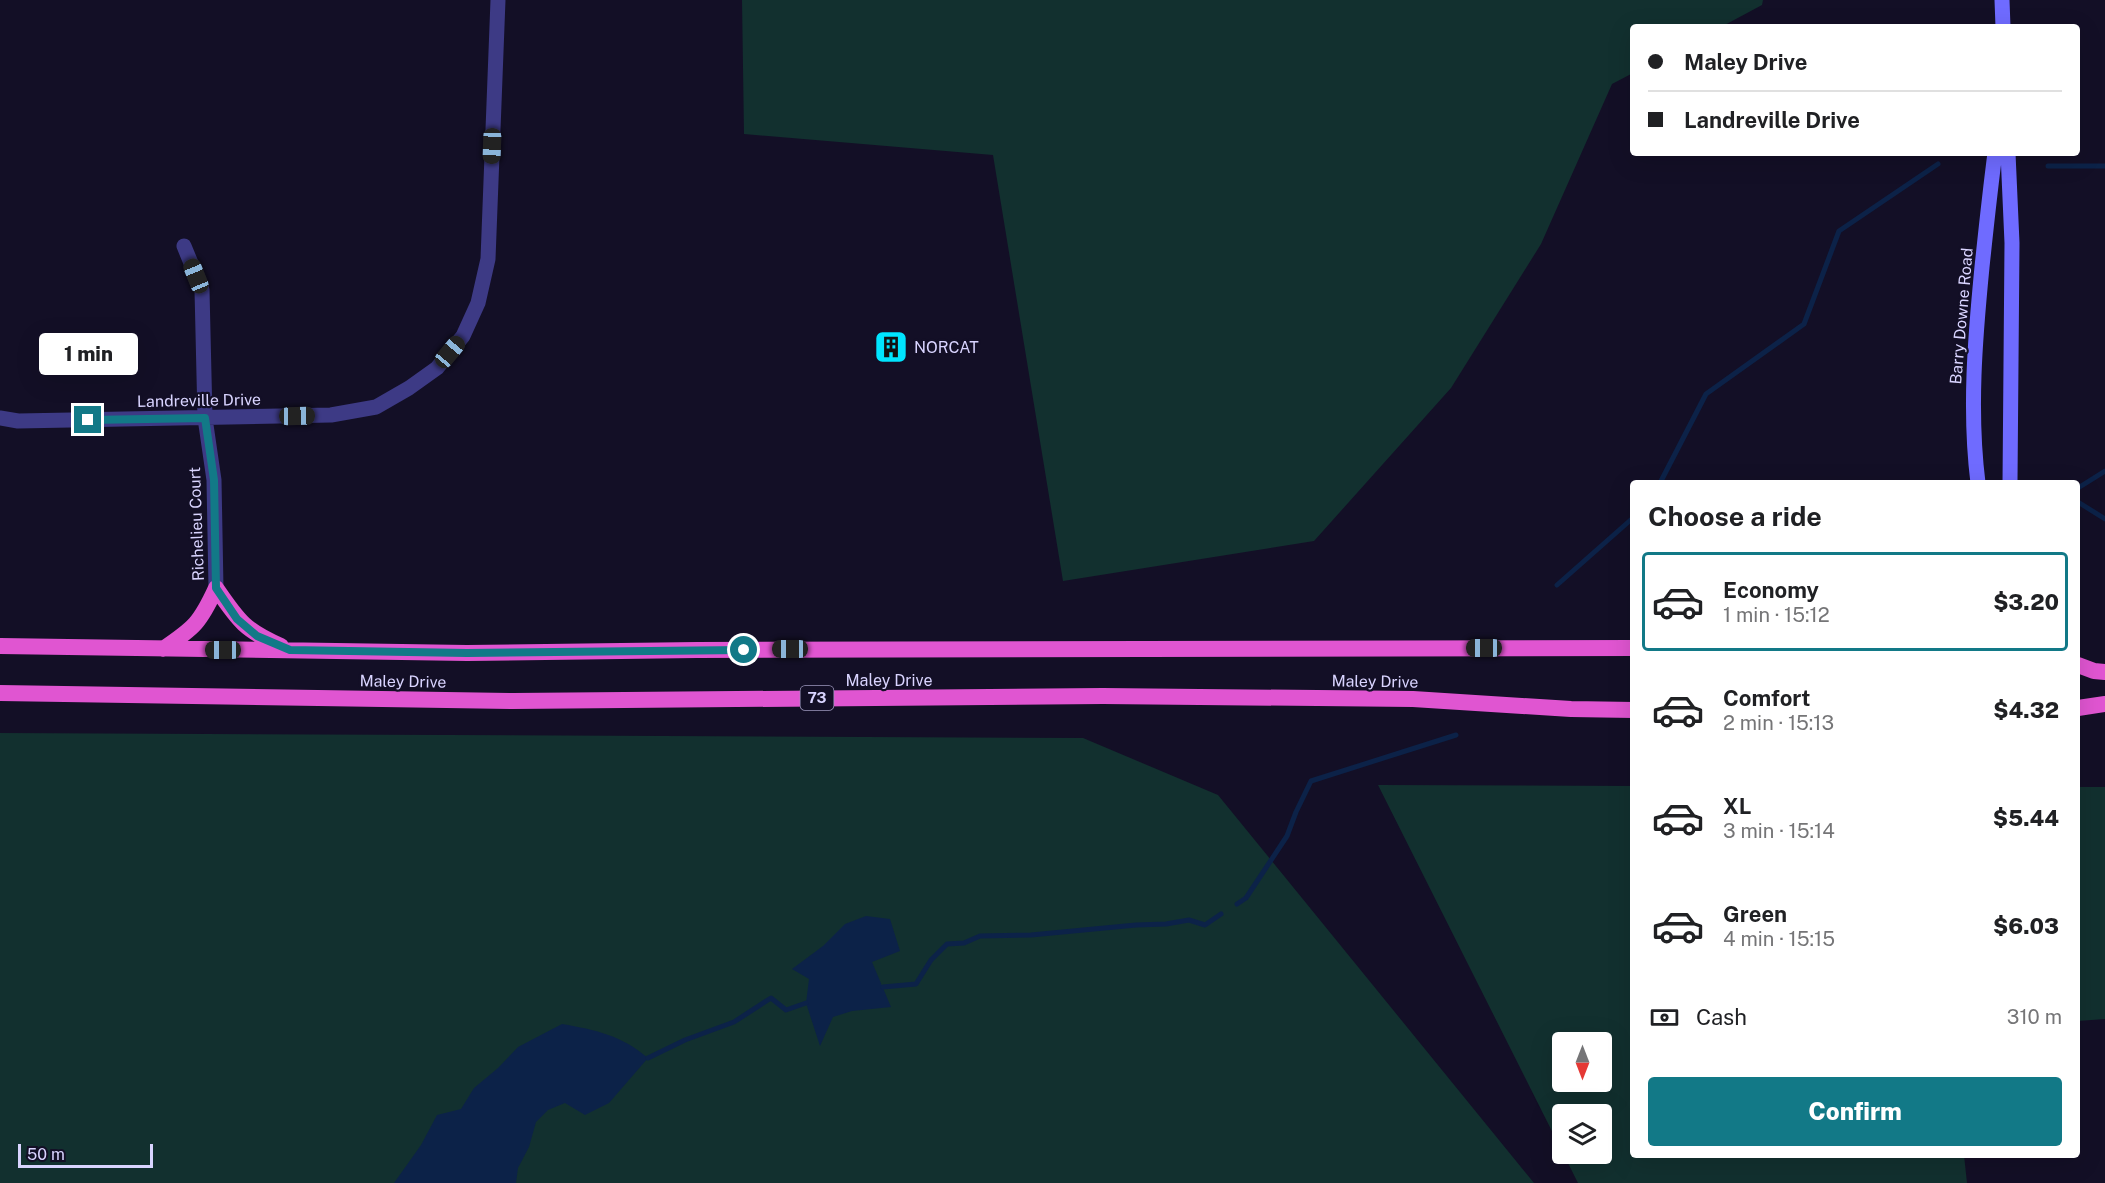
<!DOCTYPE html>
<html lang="en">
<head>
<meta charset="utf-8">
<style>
	:root { --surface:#fff; --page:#f6f6f6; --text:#202124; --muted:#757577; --line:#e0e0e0; --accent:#127987 }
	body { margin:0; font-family:"Public Sans",sans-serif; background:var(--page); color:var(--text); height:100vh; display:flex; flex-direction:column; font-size:22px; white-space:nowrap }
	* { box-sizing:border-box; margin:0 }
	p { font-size:20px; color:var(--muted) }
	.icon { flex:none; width:33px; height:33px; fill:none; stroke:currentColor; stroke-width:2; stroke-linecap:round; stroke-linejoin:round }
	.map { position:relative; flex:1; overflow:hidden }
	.sheet { position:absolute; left:1630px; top:480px; width:450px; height:678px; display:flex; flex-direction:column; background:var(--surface); border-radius:6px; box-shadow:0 6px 24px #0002 }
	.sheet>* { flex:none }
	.guide { position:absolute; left:1630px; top:24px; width:450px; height:132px; border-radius:6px; box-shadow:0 6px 24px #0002; display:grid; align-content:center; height:132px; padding:0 18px; background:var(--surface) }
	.needle { width:39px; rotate:180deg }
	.tools { position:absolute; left:1552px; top:1032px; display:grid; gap:12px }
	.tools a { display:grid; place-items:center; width:60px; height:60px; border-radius:6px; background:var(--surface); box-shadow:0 6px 24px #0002; font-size:30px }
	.scale { position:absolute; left:18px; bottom:15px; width:135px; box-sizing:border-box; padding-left:6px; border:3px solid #d9d4ff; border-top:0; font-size:16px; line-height:21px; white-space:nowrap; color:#d9d4ff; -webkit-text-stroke:4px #130f26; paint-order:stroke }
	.end { position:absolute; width:27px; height:27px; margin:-14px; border:8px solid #127987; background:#fff; box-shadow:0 0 0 3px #fff }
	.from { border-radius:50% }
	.bubble { position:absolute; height:42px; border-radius:6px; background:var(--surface); box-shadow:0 6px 24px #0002; font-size:20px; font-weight:800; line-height:42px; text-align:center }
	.car { position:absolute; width:18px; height:36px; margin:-18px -9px; border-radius:8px; box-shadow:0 0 4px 2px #0007; background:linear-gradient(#222 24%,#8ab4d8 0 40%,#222 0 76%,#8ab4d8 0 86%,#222 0) }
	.guide b { display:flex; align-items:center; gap:21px; height:57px; font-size:22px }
	.guide b+b { border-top:2px solid var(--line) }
	.guide i { width:15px; height:15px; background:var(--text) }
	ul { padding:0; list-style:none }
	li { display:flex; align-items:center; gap:18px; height:99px; margin:0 12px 9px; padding:0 6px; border:3px solid transparent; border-radius:6px }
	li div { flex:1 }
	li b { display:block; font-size:22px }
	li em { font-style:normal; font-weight:800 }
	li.current { border-color:var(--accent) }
	li>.icon { width:54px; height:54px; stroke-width:1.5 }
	h2 { padding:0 18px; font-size:27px; line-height:72px }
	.pay { display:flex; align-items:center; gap:15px; height:66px; padding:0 18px; font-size:22px }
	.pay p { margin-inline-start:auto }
	.cta { display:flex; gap:12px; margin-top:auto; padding:12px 18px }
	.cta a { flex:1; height:69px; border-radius:6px; background:var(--accent); color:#fff; font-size:24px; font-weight:800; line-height:69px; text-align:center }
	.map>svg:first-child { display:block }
</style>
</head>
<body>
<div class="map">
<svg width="2105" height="1183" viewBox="0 0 2105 1183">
	<rect width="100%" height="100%" fill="#130f26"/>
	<path fill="#12302f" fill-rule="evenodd" d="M742,0H1763L1762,5L1721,27H1634L1633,73L1612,84L1541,244L1451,388L1314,541L1063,581L993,155L744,134Z
		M0,733L1083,738L1218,795L1534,1183H0Z
		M1378,785L1633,786L1634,1155H1964L1967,1183H1578ZM1563,1042H1602V1082H1563ZM1563,1114H1602V1154H1563Z
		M2078,787H2105V1019L2078,1021Z"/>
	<path fill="#0c2248" d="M866,916L890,919L900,951L872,962L891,1007L852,1011L833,1017L820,1046L806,1003L809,979L792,969L823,946L845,924Z
		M562,1024C596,1030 621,1035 648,1058L609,1103L585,1115L565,1103L548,1110L536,1122L529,1147L518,1168L516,1183H394L421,1145L437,1115L461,1109L474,1088L498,1068L518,1047Z"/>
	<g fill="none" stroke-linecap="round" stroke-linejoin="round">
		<path stroke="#0c2248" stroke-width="5" d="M2048,166H2105
			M1660,483L1706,394L1804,324L1839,231L1938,164
			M2078,488L2105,471
			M2078,502L2105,519
			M1557,585L1634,517
			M1237,904L1246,898L1287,836L1296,812L1311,781L1456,735
			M883,987L916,984L931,960L947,944L964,943L980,936L1031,935L1136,925L1166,924L1189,920L1205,925L1221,914
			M648,1058L685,1040L734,1022L771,998L786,1010L806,1003"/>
		<path stroke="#3d3a85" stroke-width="15" d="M184,246L202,290L205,418L214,480L216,588
			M0,418L18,421L331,415L376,407L409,388L437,368L463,336L478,303L488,259L498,0"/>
		<path stroke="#6f6bff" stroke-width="15" d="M2002,0L2003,27
			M2008,153L2012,243L2010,483
			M1978,483C1969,411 1975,339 1982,267C1986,229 1990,191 1995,153"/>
		<path stroke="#e055d1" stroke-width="16" d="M216,588C238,620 244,630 281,646
			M0,646L467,653L697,650L1634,648
			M163,649C194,628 200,623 216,588
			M2078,665L2094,671L2105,672
			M0,693L513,701L1103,696L1413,699L1571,709L1634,710
			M2078,708L2105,704"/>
	</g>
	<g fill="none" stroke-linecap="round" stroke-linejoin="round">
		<path stroke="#127987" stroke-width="8" d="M88,420L205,418L214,480L216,588L237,619L257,636L290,650L467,653L744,650"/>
	</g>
	<defs>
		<symbol id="building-square" viewBox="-11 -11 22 22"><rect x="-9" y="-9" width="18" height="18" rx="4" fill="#00e5ff" stroke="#130f26"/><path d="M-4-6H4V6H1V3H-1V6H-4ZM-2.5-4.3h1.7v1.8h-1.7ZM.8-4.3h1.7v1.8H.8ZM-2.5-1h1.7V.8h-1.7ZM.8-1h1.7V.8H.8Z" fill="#111"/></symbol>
	</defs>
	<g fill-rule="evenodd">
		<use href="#building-square" x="872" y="328" width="38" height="38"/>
	</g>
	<g text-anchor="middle" stroke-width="4.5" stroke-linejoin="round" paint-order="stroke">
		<rect fill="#130f26" stroke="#9e99be" stroke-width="1.5" x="800.5" y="686" width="33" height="24" rx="4.5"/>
		<g font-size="15" font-weight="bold" fill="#d9d4ff">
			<text x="817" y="703">73</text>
		</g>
		<g font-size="16" fill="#d9d4ff" stroke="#130f26">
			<text transform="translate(1961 316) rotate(-85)" y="6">Barry Downe Road</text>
			<text transform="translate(199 400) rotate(-1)" y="6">Landreville Drive</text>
			<text transform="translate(196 524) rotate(-92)" y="6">Richelieu Court</text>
			<text x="889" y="686">Maley Drive</text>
			<text transform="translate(403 681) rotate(1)" y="6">Maley Drive</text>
			<text transform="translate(1375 681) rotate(1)" y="6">Maley Drive</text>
		</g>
		<g font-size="16" fill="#d9d4ff" stroke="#130f26" text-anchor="start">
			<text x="914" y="353">NORCAT</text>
		</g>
	</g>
</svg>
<div class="tools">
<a><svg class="needle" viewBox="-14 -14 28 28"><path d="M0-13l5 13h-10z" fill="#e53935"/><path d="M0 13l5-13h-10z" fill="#757577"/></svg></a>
<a><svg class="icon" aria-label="layers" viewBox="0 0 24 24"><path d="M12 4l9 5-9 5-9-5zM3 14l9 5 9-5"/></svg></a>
</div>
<div class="scale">50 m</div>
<i class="end from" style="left:744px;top:650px"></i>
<i class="end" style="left:88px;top:420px"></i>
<div class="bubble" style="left:39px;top:333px;width:99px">1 min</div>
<i class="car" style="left:492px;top:146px;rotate:182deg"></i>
<i class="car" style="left:196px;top:276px;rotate:338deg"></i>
<i class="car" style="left:450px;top:352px;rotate:40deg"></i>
<i class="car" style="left:297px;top:416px;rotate:89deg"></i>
<i class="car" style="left:1484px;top:648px;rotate:270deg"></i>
<i class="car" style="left:790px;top:649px;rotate:270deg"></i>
<i class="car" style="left:223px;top:650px;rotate:270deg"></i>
<div class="guide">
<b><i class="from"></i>Maley Drive</b>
<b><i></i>Landreville Drive</b>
</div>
<section class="sheet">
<h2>Choose a ride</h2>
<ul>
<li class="current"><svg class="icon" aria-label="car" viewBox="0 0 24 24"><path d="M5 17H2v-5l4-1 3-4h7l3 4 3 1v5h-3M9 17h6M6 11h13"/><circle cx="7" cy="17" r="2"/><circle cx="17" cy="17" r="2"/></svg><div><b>Economy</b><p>1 min · 15:12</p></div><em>$3.20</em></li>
<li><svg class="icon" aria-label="car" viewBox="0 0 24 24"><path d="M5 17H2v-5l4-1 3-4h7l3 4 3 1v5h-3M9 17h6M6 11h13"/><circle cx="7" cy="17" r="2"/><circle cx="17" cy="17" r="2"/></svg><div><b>Comfort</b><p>2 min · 15:13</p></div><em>$4.32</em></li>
<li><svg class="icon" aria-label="car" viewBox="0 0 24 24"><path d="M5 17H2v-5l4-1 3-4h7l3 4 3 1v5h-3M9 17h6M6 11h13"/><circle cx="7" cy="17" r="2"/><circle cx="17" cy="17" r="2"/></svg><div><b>XL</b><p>3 min · 15:14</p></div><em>$5.44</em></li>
<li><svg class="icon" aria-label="car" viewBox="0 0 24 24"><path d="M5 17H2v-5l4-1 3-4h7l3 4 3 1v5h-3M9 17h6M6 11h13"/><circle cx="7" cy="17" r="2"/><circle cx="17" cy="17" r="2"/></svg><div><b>Green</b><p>4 min · 15:15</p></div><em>$6.03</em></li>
</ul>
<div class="pay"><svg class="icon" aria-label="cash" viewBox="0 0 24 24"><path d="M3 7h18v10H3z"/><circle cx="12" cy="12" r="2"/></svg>Cash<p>310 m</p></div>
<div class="cta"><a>Confirm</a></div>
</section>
</div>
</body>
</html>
